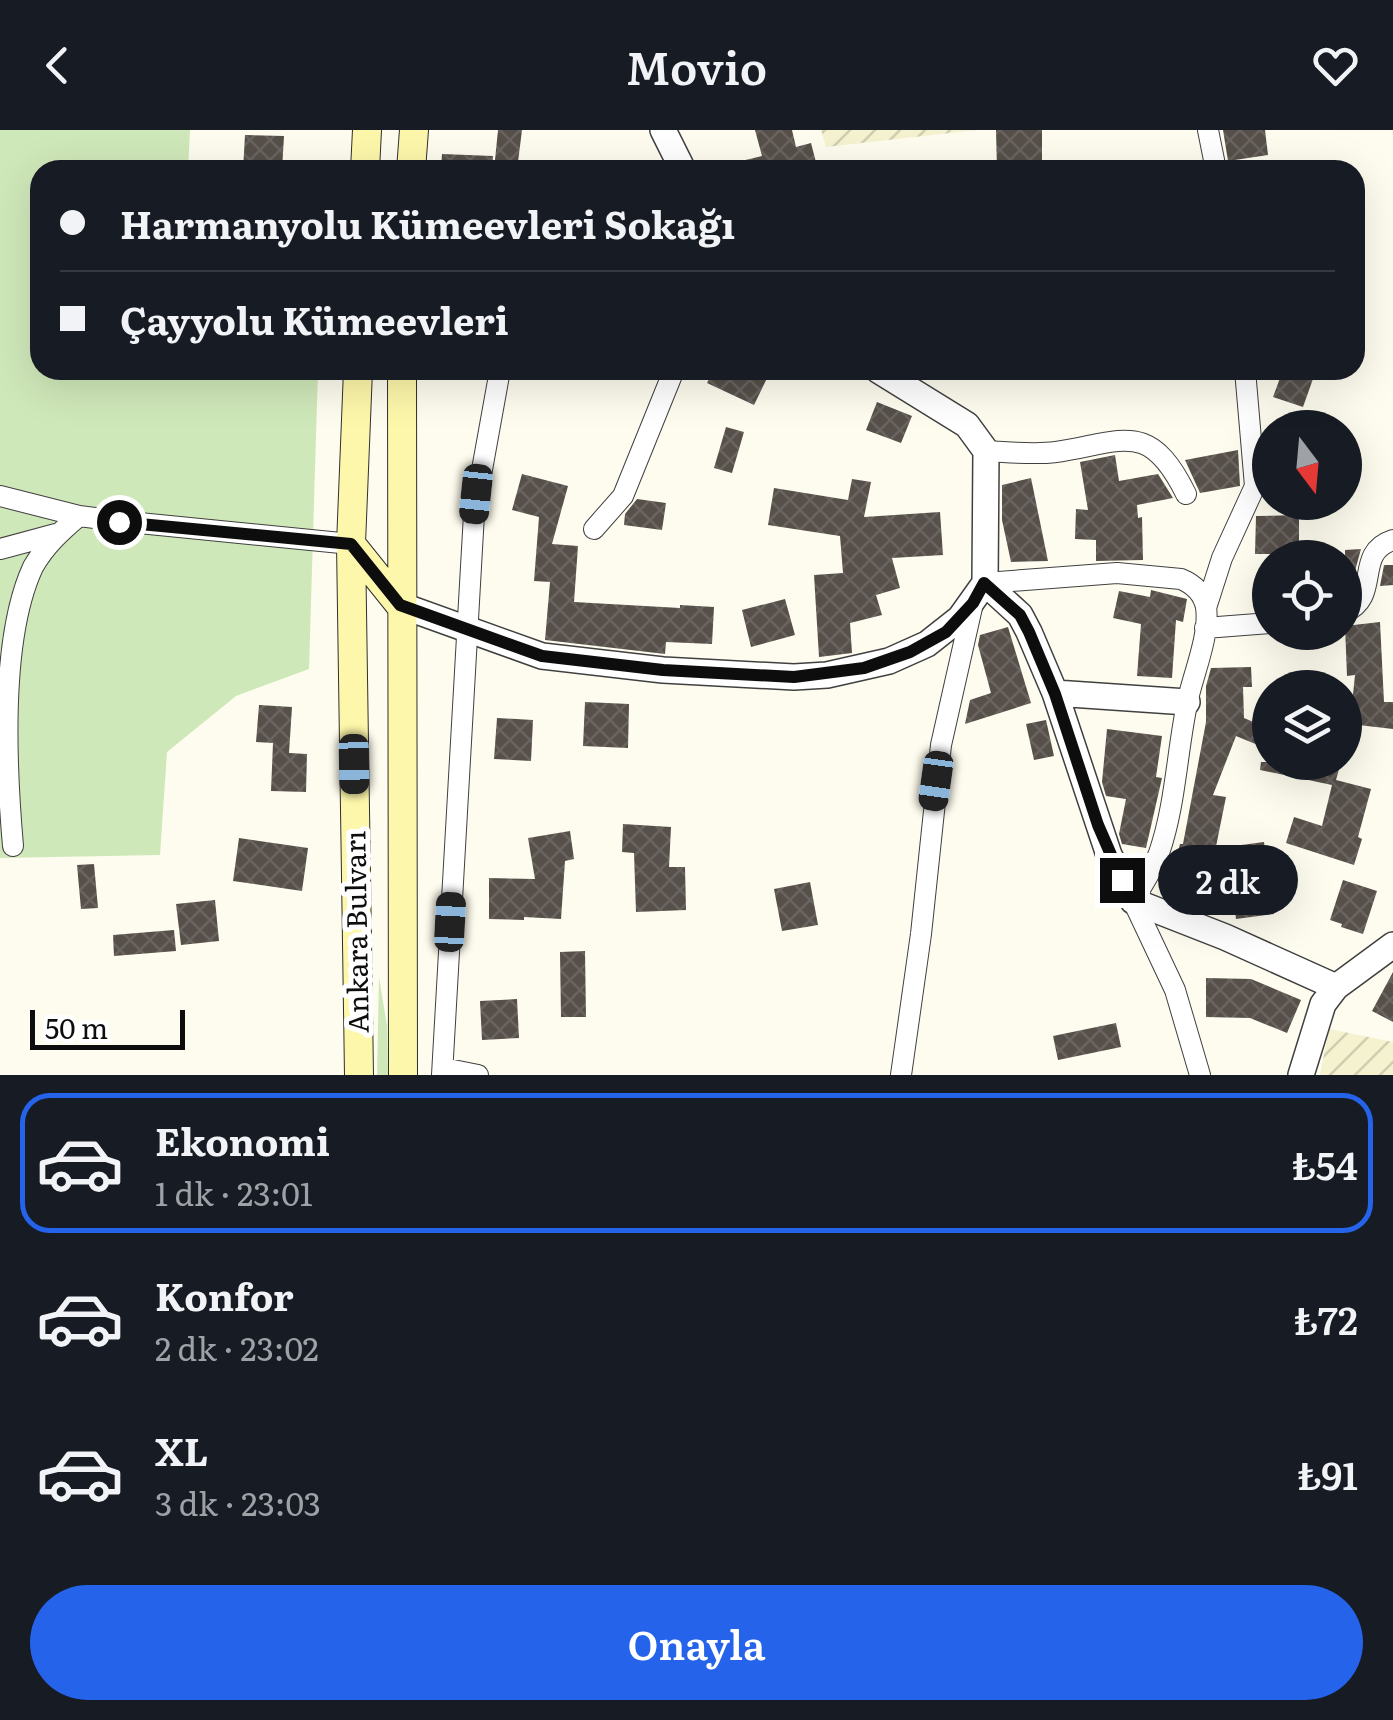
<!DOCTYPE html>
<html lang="tr">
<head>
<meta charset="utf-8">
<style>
	:root { --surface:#171b24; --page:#242831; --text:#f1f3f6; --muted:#9ea1a6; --line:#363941; --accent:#2563eb }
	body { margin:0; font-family:Literata,serif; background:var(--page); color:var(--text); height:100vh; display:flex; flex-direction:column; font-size:38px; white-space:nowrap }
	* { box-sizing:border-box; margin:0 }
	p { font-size:32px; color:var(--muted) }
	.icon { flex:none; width:55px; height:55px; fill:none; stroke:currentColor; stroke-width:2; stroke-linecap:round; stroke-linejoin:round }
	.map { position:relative; height:945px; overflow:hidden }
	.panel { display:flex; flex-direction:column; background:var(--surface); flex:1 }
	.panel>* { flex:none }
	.guide { position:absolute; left:30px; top:30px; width:1335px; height:220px; border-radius:30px; box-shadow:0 10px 40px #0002; display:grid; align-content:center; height:220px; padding:0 30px; background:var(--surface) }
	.needle { width:65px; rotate:164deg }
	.controls { position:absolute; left:1252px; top:280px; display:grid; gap:20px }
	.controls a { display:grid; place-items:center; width:110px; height:110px; border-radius:50%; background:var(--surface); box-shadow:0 10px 40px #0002; font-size:50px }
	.scale { position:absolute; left:30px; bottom:25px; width:155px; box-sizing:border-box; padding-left:10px; border:5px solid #0d0d0d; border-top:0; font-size:28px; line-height:35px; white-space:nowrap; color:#0d0d0d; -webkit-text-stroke:8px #fff; paint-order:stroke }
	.end { position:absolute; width:45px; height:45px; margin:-22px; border:12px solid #0d0d0d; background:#fff; box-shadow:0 0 0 5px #fff }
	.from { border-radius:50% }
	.bubble { position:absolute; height:70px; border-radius:35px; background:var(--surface); box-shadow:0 10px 40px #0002; font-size:32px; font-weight:600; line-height:70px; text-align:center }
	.car { position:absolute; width:30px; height:60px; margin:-30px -15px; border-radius:12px; box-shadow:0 0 8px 2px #0007; background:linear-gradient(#222 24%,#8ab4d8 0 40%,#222 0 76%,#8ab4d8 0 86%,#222 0) }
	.guide b { display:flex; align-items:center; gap:35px; height:95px; font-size:38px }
	.guide b+b { border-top:2px solid var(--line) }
	.guide i { width:25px; height:25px; background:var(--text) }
	ul { padding:18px 0 0; list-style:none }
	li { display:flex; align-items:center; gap:30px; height:140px; margin:0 20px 15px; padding:0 10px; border:5px solid transparent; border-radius:30px }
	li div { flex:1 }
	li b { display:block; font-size:38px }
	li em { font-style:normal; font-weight:600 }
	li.on { border-color:var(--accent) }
	li>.icon { width:90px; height:90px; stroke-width:1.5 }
	.action { display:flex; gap:20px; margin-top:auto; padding:20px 30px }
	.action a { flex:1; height:115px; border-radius:60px; background:var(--accent); color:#fff; font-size:40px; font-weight:600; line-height:115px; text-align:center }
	header { display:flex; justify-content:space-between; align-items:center; height:130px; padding:0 30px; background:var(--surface); font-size:45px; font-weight:600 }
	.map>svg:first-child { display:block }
</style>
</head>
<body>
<header><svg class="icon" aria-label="back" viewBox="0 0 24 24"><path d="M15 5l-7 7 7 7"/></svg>Movio<svg class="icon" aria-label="heart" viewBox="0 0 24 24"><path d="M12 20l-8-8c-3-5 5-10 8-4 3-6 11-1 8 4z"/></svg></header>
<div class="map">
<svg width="1393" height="945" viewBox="0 0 1393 945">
	<defs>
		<pattern id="farmland-furrows" width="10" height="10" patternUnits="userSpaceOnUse" patternTransform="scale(2.5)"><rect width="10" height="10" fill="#f4f2cf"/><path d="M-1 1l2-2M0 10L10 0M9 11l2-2" fill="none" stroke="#d0ceb1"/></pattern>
		<pattern id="building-cross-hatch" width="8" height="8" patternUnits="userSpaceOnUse" patternTransform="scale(2.5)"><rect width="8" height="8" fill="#564f4a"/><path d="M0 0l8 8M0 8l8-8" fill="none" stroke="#696460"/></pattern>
	</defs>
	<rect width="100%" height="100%" fill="#fefcee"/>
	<path fill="url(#farmland-furrows)" d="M821,0H977L826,17Z
		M1329,899L1393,912V945H1320Z"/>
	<path fill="#cfe8b9" d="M0,0H190L188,40H40V240H318L309,539L236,566L167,622L160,725L0,728Z
		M379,847L387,896L388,945H377Z"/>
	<path fill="url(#building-cross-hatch)" d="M498,0H522L517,40H494Z
		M755,0H792L796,17L811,13L818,40H730L729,34L762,26Z
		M996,0H1042V40H997Z
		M1223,0H1265L1268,25L1228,31Z
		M245,5L284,6L282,40H243Z
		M442,24L493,26L492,40H441Z
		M713,240H771L754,275L707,253Z
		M1283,240L1314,246L1303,277L1273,267Z
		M877,272L912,286L901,313L866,300Z
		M726,297L744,302L732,343L714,338Z
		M1238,320L1240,356L1200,363L1185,330Z
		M1115,325L1119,351L1158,344L1173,368L1137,375L1138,388L1142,387L1143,430L1096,431V410L1075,409L1076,379L1088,380L1080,332Z
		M522,344L568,356L552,414L578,416L574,472L680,478V475L714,477L712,514L666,512L665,524L545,510L550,452L534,451L539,387L512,380Z
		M1031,348L1048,431L1011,432L1002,390V355Z
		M852,349L871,352L864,387L940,382L943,425L892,428L900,458L876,465L882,485L850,493L852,523L819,527L814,445L843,443L840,406L768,395L774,358L848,370Z
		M637,369L666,373L662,400L624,395L625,384Z
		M1299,385V424H1255L1256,386Z
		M1361,419L1350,459L1345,460V420Z
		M1384,435H1393V455L1380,456Z
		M1151,460L1187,469L1183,492L1176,490L1172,548L1137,546L1141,494L1113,488L1119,461L1150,467Z
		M785,469L795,505L751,517L742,480Z
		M1380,492L1384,572H1393V599L1350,594L1355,545L1347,546L1345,496Z
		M1008,497L1031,573L965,594L970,570L991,563L978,515L980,505Z
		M1251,537L1252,557H1243L1244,588L1270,599V620L1236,606L1213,665L1226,667L1206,766L1184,760L1186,755L1171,751L1180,714H1183L1206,592V556L1211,538Z
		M585,572L629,574L628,618L583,616Z
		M259,575L292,577L289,623L307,624L306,662L271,661L273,613L256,612Z
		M497,588L533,590L531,631L494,629Z
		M1046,590L1054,626L1034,630L1026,594Z
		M1107,599L1162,606L1156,647L1162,648L1146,718L1122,714L1119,704L1126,669L1106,666L1102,652Z
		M1261,632H1341L1336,650L1371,659L1358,707L1362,709L1354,735L1286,713L1294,687L1322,696L1332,655L1260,640Z
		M623,694L671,697L669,737H685L686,780L636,782L634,723L622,722Z
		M570,701L574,729L565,731L561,789L524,787V790L489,789V748L535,749L528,708Z
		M239,708L308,718L302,761L233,751Z
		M1264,712L1274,784L1236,789L1226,717Z
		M94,734L98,778L81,779L77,735Z
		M1343,750L1377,761L1363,804L1341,797L1342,794L1330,790Z
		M810,752L818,795L782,801L774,759Z
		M215,770L219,811L181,815L176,774Z
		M174,800L176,821L114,826L113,805Z
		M585,821L586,887H561L560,822Z
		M1393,842V892L1372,881Z
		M1206,848L1251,849L1301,870L1287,903L1250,888L1206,887Z
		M517,869L519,908L482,910L480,871Z
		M1116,893L1121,917L1058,930L1053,906Z"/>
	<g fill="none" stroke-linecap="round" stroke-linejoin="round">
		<defs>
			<path id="minor" d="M1208,0L1216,40
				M986,321C1009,322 1033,325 1056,322C1123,312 1149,289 1186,364
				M0,366L79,386L119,391L351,414
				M594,399L623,366L674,240
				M0,419L56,404
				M985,453L1117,443L1181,449C1193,454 1203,463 1206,477C1210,505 1194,542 1188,569C1177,619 1176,674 1159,723C1153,740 1142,755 1133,771L1175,860L1200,945
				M1206,478L1222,428L1255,356L1245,240
				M1345,482C1382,466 1353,423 1393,410
				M1205,498L1270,493
				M13,716C6,636 0,508 33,437C45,416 61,401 79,386
				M443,938L478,945
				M442,945L474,384L500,240
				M901,945L921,804L941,615L973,473"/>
			<path id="tertiary" d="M663,0L683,40
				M985,453L1020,485L1029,502L1055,563L1109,725L1133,771L1225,807L1336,857
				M400,475L542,526L663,540L794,547L827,545L889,531L927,514L960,488L985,453L986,321L967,295L878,240
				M1055,563L1187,572
				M1301,945L1323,874L1336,857L1393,815"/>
			<path id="secondary" d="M365,40L367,0
				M411,40L414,0
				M358,240L351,414L359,945
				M402,240L403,945
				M351,414L400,475"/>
		</defs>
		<use href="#minor" stroke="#404040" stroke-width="22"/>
		<use href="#tertiary" stroke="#404040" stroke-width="28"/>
		<use href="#secondary" stroke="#2f2f2f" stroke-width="30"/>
		<use href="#minor" stroke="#fff" stroke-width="20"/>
		<use href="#tertiary" stroke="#fff" stroke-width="25"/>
		<use href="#secondary" stroke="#fdf7ab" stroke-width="28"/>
	</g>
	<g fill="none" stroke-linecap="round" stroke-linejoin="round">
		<path stroke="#0d0d0d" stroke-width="12" d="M119,392L351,414L400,475L542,526L663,540L794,547L864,538L910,522L946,502L973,473L984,453L1020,485L1029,502L1055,564L1098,695L1122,750"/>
	</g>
	<g text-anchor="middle" stroke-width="10" stroke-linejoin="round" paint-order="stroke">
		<g font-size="28" fill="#0d0d0d" stroke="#fff">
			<text transform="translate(357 802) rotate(-91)" y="10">Ankara Bulvarı</text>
		</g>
	</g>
</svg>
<div class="controls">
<a><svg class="needle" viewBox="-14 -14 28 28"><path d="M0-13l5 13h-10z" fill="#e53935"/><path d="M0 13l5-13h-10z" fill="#9ea1a6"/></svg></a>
<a><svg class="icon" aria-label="locate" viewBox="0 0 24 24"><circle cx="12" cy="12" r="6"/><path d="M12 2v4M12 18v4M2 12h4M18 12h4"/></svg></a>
<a><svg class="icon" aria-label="layers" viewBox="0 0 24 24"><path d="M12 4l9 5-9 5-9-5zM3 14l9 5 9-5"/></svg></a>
</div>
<div class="scale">50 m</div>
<i class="end from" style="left:119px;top:392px"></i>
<i class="end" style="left:1122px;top:750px"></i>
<div class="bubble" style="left:1158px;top:715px;width:140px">2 dk</div>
<i class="car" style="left:476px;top:364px;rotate:186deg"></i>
<i class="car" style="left:354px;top:634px;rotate:179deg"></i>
<i class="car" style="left:936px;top:651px;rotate:188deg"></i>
<i class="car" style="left:450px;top:792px;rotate:3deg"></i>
<div class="guide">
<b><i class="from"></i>Harmanyolu Kümeevleri Sokağı</b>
<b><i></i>Çayyolu Kümeevleri</b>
</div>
</div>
<section class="panel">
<ul>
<li class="on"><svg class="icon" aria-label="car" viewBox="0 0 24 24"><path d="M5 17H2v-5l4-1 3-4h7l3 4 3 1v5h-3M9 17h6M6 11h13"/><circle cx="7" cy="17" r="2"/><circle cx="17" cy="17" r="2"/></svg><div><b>Ekonomi</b><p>1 dk · 23:01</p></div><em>₺54</em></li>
<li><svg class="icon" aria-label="car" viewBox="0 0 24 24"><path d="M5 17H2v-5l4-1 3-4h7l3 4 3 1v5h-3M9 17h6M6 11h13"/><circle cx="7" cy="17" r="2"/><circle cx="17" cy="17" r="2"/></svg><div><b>Konfor</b><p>2 dk · 23:02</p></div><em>₺72</em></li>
<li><svg class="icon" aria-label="car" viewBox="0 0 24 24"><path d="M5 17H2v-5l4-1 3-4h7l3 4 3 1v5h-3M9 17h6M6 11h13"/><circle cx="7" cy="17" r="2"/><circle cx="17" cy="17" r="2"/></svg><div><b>XL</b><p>3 dk · 23:03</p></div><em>₺91</em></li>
</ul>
<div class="action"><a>Onayla</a></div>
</section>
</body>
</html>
